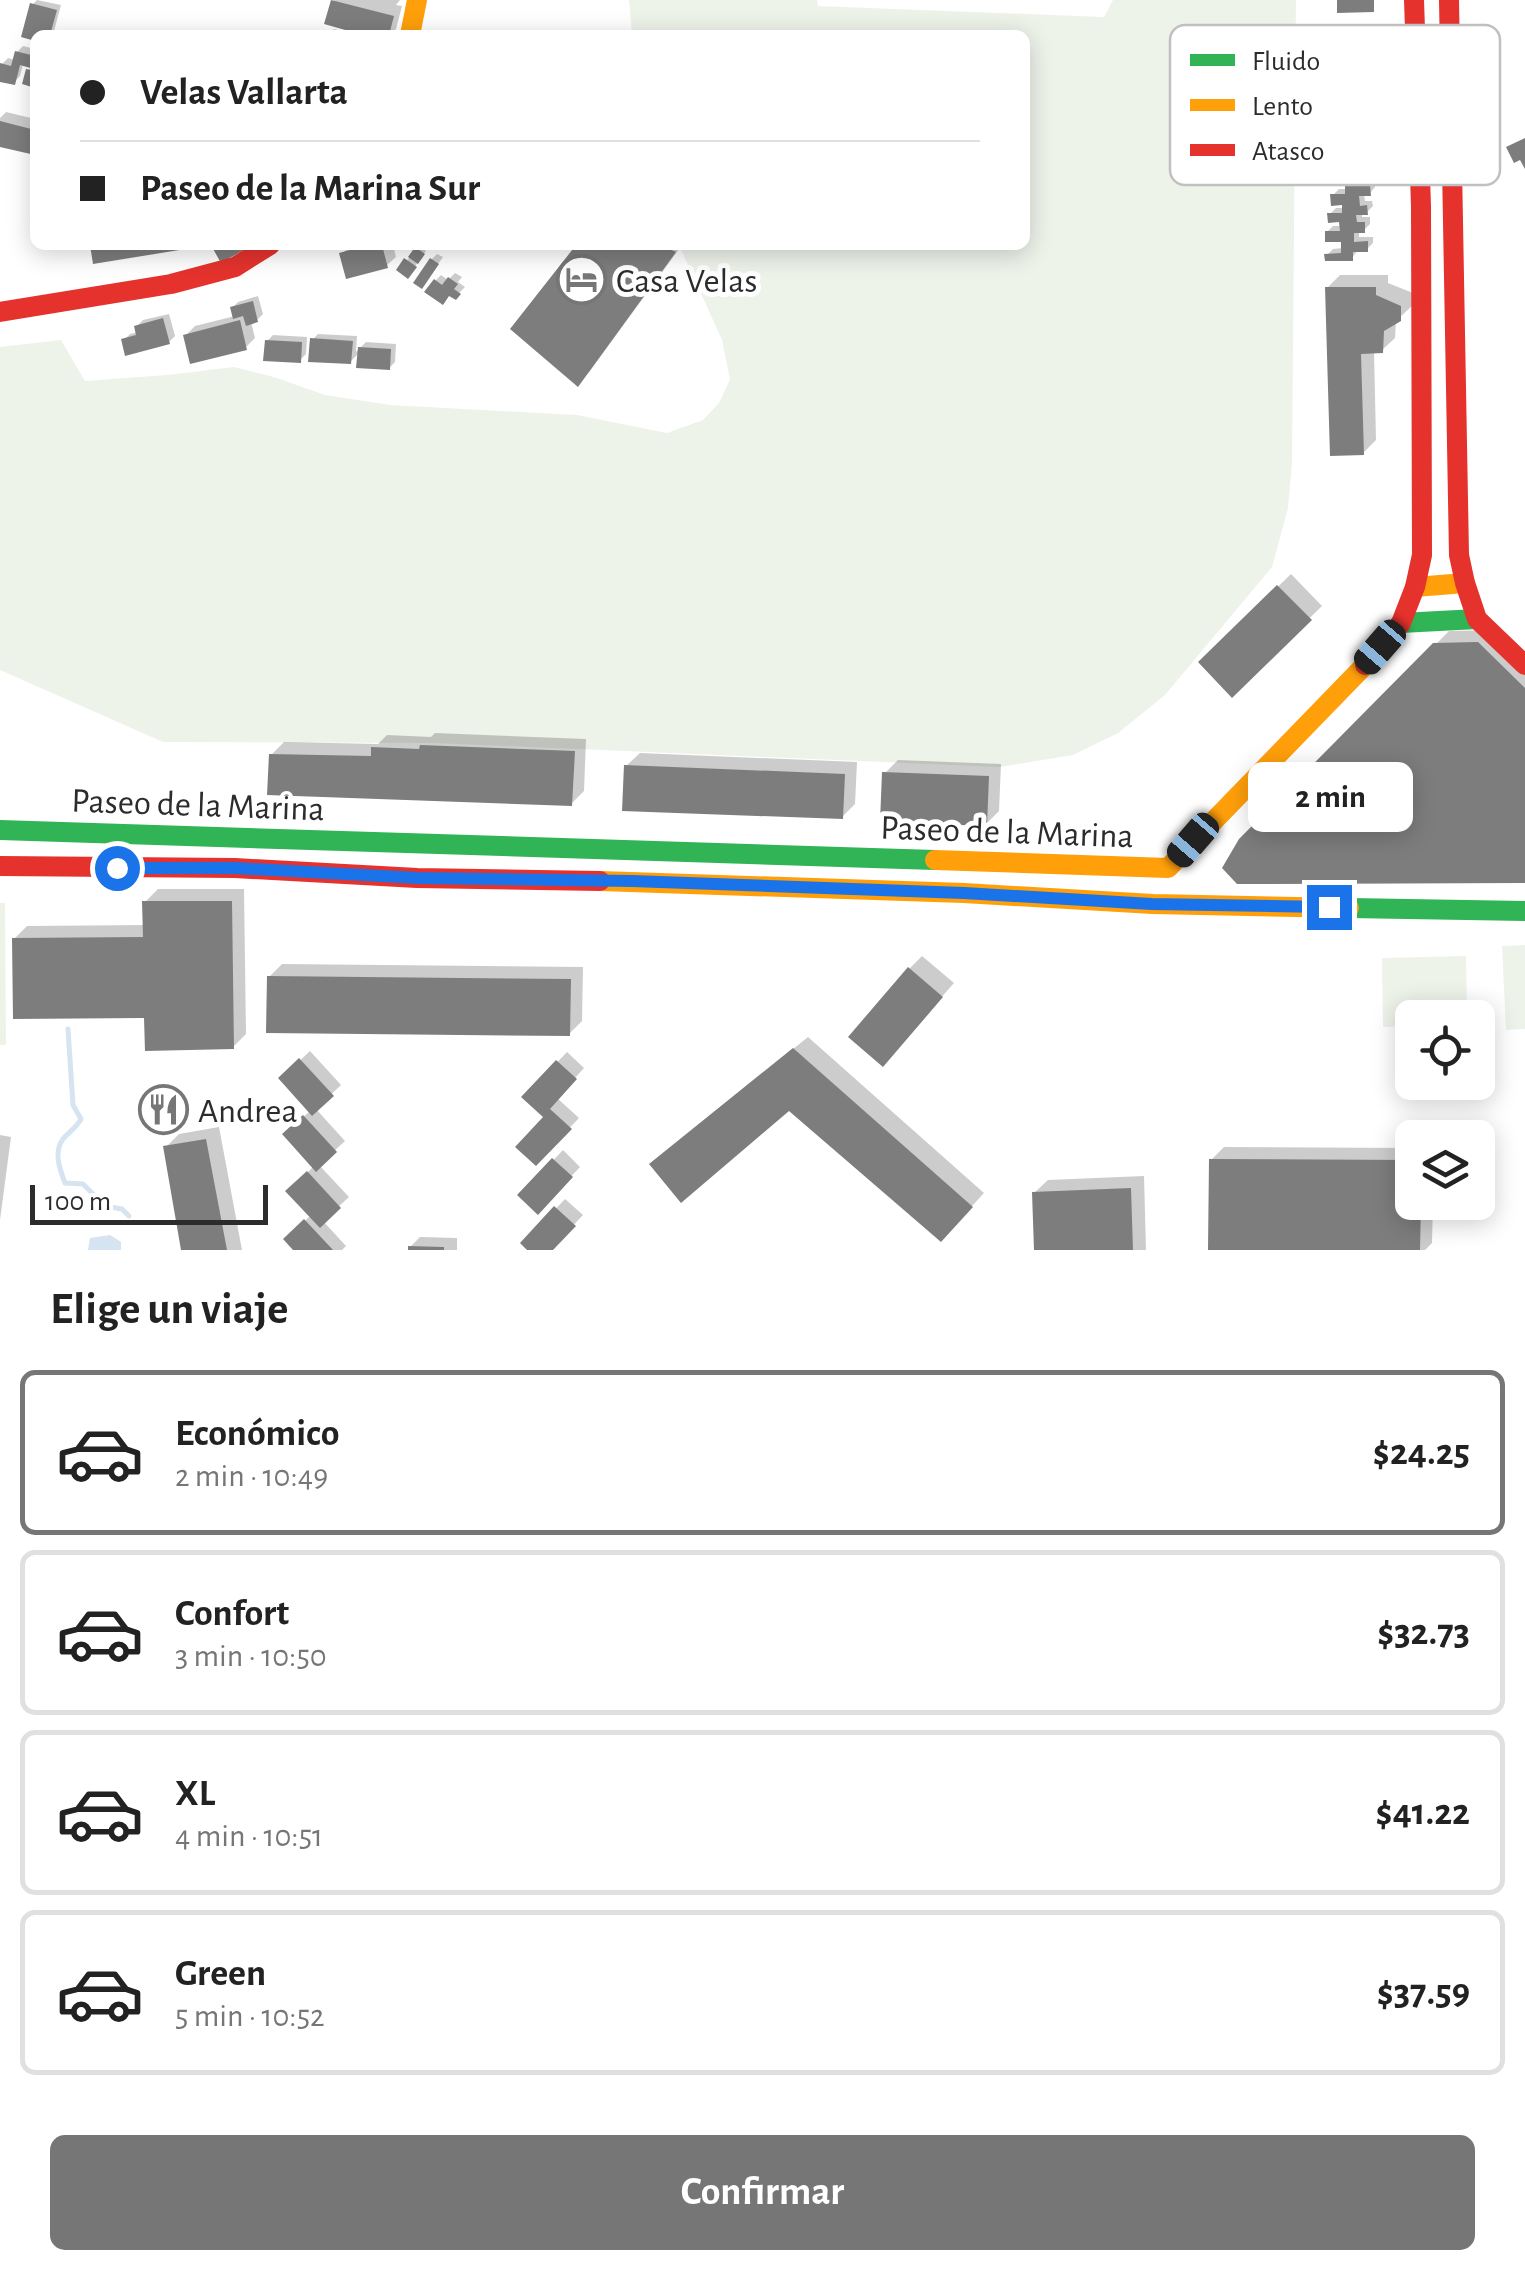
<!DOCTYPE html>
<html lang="es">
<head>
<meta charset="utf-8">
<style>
	:root { --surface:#fff; --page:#f2f2f2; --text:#222; --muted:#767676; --line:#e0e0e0; --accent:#767676 }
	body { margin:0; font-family:"Alegreya Sans",sans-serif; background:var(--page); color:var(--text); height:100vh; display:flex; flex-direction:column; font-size:38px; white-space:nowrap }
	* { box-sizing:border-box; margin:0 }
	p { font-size:32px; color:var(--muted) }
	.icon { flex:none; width:55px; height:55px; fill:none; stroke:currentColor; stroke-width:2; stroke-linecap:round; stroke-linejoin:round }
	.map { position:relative; height:1250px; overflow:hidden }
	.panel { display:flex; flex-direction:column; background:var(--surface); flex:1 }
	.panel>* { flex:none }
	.guide { position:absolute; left:30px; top:30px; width:1000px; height:220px; border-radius:15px; box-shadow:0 5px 25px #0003; display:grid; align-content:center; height:220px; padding:0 50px; background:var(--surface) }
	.buttons { position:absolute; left:1395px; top:1000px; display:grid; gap:20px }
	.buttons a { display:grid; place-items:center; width:100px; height:100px; border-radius:15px; background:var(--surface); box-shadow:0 5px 25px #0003; font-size:50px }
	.scale { position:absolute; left:30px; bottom:25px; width:238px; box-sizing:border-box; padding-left:10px; border:5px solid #2c2c2c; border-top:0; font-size:28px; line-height:35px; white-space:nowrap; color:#2c2c2c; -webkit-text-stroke:8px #fff; paint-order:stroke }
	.end { position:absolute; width:45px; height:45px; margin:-22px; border:12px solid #1a73e8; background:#fff; box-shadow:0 0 0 5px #fff }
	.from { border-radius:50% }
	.bubble { position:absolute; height:70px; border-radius:15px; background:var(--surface); box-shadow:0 5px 25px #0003; font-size:32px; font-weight:600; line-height:70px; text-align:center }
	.car { position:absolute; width:30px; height:60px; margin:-30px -15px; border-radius:12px; box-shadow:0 0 8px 2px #0007; background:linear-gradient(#222 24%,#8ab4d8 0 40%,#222 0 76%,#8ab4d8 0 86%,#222 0) }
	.guide b { display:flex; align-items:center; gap:35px; height:95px; font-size:38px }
	.guide b+b { border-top:2px solid var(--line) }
	.guide i { width:25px; height:25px; background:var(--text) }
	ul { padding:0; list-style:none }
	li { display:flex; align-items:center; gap:30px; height:165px; margin:0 20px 15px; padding:0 30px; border:5px solid var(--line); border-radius:15px }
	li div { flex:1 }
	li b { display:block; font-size:38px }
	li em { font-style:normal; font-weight:600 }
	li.current { border-color:var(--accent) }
	li>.icon { width:90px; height:90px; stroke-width:1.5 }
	h2 { padding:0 50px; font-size:45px; line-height:120px }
	.primary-button { display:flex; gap:20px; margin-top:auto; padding:20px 50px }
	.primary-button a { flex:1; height:115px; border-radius:15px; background:var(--accent); color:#fff; font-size:40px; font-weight:600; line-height:115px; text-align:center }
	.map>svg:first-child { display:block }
</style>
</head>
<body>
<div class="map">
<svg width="1525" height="1250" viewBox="0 0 1525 1250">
	<rect width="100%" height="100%" fill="#fff"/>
	<path fill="#eef3ea" d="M629,0H817L818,6L1104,17L1113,0H1296L1292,463L1288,508L1272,567L1165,695L1118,733L1073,755L1000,767L436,743L163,742L0,670V347L61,340L85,381L167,375L234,367L274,377L325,395L390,405L577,415L667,433L703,420L719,403L730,379L722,340L679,245H1025V35H632Z
		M0,903H5L6,1045H0Z
		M1525,945V1029L1506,1030L1502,946Z
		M1466,956L1467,1017L1412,1018V1026L1383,1027L1382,958Z"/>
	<path fill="#d6e3f0" d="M110,1235L121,1242V1250H88L90,1238Z"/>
	<path fill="#0003" d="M37,0L61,5L53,35H35V38L32,5Z
		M334,0H400L396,5L402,6L396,29L390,35H328L334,29L348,33L349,28L328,22Z
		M23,46L35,49V85L28,70L33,66L23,64L20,76L14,82L0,79L2,64L8,58L15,60L17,52Z
		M1371,78V86L1365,91L1360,92L1353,101L1372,100V107L1366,113L1361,114L1355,123L1373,122V129L1367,135H1362L1363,142H1375V149L1369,155H1363L1362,161L1376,160V167L1370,173H1365V181L1375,180V187L1370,193L1364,194L1365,201H1372L1373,206L1367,212H1362V217H1370V224L1364,230H1359V237H1373V243L1367,249L1358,250L1352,258L1327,255L1333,249L1343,248V239L1327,232L1333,226H1342V220L1330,214L1336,208H1345V203L1333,195L1339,189H1348L1347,182L1333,175L1339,169H1348V162L1332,157L1338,151H1347V144L1330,137L1336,131H1345L1352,122L1329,115L1335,110L1344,109L1351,100L1328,94L1334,88L1343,87L1349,79Z
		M6,112L35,119V153L0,144V118Z
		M351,245H393L396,257L386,266L342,254Z
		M579,245H682L590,371L578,384Z
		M419,246L426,251L408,276L399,270Z
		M437,254L443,257L427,280L432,259Z
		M455,273L462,277L458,282L465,287L455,297L435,281L441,275L448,280Z
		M1340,275H1388V283L1413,293V305L1396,321L1395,338L1381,351H1374L1376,440L1363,453L1327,288Z
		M258,296L263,314L257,320L251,322L255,338L246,347L185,336L195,326L235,316L232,308L238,302Z
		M169,314L175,336L169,342L124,340L130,334L138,332L137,326L143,320Z
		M318,334L357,336L356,352L366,342L396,344L395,362L389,368L360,352L350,362L312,340Z
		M273,335L307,337L306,354L300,360L267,341Z
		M1291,574L1322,606L1232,694L1201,662Z
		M1492,630L1525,663V881L1241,840L1449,631Z
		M435,733L586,739L584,791L571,804L271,755L284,742L378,744L387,735L431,737Z
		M640,753L857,762L855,804L842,817L626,766Z
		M898,760L1001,764L999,811L986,824L885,773Z
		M158,889H244L246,1034L233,1047L147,1015L14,939L27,926L146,925L145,902Z
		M922,956L954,983L895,1050L910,968Z
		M282,964L583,967L582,1021L569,1034L269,977Z
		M808,1037L984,1193L954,1226L789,1108L666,1151Z
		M310,1051L341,1085L316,1109L345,1141L319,1165L349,1197L323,1221L346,1246L342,1250H297L286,1239L311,1215L289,1191L314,1166L285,1134L311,1110L281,1078Z
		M567,1052L584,1068L557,1098L579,1118L536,1163L546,1117L524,1097Z
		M219,1127L242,1250H184L166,1147L179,1134Z
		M0,1135L11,1137L0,1220Z
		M1224,1147L1412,1148V1202H1433L1432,1243L1425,1250H1210L1211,1160Z
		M563,1150L580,1167L538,1212L520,1195Z
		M1144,1176L1146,1250H1036L1034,1193L1048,1180Z
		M565,1199L583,1215L550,1250H530L523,1243Z
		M420,1237L457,1238V1250H410V1247Z"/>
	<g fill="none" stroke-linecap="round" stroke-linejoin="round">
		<path stroke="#d6e3f0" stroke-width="5" d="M68,1029L73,1105L81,1119C76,1128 69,1132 63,1139C53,1152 60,1170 65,1183L83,1184L105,1206L122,1209L129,1216"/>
	</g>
	<path fill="#7d7d7d" d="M331,0L394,16L389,35H363L324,24Z
		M1337,0H1374V12L1337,13Z
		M30,3L57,10L50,35H35V41L21,37Z
		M15,51L35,56L34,69L20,65L15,85L0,82V63L11,66Z
		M26,69L35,71V88L22,84Z
		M0,121L35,130V155L0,147Z
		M1368,127V137L1357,138L1358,147H1370V157L1359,158L1358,165H1371V175L1360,176V186L1370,185L1371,196H1359L1360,206L1367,205L1368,215H1356L1357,222H1365V233H1354V242L1368,241V252H1353V261H1325L1324,254L1341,253V242H1325V231H1340L1339,222L1328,223L1327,213H1342V205L1331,206L1330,194H1345V185H1331V174H1346V165L1330,166L1329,156L1345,155L1344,146L1328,147V136L1343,135V128Z
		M1525,138V169L1520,160L1514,163L1506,147Z
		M90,245H198V247L93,264Z
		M215,245H245L247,248L221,263L212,247Z
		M369,245H382L388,268L346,279L339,253Z
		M576,245H661L676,252L578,387L510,329Z
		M415,247L425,254L418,264L408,257Z
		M404,258L417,267L408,279L396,270Z
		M430,258L439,264L422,289L413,283Z
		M448,277L458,284L454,289L461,294L456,300L449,296L443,305L424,292L434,279L442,285Z
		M1325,287H1376V295L1401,306V321L1384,331L1383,353L1361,354L1364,455L1330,456Z
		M253,301L258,322L246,326L243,316L233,319L230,307Z
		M163,318L170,344L125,356L121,339L136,335L134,326Z
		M240,320L247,350L190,364L183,335Z
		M310,338L353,341L351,364L308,362Z
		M265,340L302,342L301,363L263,361Z
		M358,347L391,349L390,370L356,368Z
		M1277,585L1312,620L1232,698L1198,662Z
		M1478,642L1525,688V883L1237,884L1222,868L1239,839L1433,643Z
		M420,745L575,751L572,806L267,795L269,754L371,756V747L419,749Z
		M624,765L845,774L843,819L622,811Z
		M882,772L989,776L987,826L880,822Z
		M142,901H232L234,1049L145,1051L144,1018L13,1019L12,938L143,937Z
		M908,967L943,997L883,1067L848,1037Z
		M267,976L571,979L570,1036L266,1033Z
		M793,1048L973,1207L941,1242L789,1111L681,1203L649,1164Z
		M299,1058L334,1096L312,1116L278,1078Z
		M556,1060L577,1079L550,1109L572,1129L536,1166L515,1147L543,1117L521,1097Z
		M303,1115L337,1152L316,1172L282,1134Z
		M206,1139L227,1250H181L163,1146Z
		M552,1158L573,1177L538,1215L517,1195Z
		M1209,1159L1412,1160V1202H1421L1420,1250H1208Z
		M307,1171L341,1208L320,1228L285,1191Z
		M1131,1188L1133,1250H1034L1032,1192Z
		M554,1206L576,1226L553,1250H527L520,1243Z
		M304,1219L333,1250H293L283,1239Z
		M408,1246L444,1247V1250H408Z"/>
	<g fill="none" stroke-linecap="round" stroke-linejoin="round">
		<path stroke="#30b455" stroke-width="20" d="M1401,623L1477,619
			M0,830L935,860
			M1349,908L1525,911"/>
		<path stroke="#ff9f0a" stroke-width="20" d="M410,35L417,0
			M1415,587L1465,583
			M935,860L1168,868L1365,665
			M600,881L964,893L1153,904L1349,908"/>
		<path stroke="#e5322d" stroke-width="20" d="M1449,0L1459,555L1465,583L1477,619L1525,665
			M0,312L171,284L235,267L270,245
			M1365,665L1401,623L1415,587L1422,555L1421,206L1414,0
			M0,866L235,868L417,878L600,881"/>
	</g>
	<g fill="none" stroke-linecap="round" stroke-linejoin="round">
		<path stroke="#1a73e8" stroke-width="12" d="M117,868H235L418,878L632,881L964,893L1152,904L1329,907"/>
	</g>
	<defs>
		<symbol id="hotel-ring" viewBox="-11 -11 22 22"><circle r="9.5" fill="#fff" stroke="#767676" stroke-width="1.5"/><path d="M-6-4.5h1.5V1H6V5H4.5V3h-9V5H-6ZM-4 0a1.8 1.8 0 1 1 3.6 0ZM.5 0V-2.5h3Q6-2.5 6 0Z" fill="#767676"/></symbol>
		<symbol id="restaurant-ring" viewBox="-11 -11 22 22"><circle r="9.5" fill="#fff" stroke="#767676" stroke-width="1.5"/><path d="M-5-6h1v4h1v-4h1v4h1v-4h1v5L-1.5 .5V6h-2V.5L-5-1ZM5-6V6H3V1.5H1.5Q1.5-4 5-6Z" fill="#767676"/></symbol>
	</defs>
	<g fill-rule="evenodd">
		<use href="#hotel-ring" x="554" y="252" width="55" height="55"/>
		<use href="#restaurant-ring" x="136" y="1082" width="55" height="55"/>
	</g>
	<g text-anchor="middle" stroke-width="10" stroke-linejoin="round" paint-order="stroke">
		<g font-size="35" fill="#2c2c2c" stroke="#fff" text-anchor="start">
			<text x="616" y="292">Casa Velas</text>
			<text x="198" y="1122">Andrea</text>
		</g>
		<g font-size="35" fill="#2c2c2c" stroke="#fff">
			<text transform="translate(198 804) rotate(2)" y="12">Paseo de la Marina</text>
			<text transform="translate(1007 831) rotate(2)" y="12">Paseo de la Marina</text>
		</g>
	</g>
	<rect x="1170" y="25" width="330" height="160" rx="15" fill="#fff" stroke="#c0c0c0" stroke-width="2.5"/>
	<rect x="1190" y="54" width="45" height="12" fill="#30b455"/>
	<rect x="1190" y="99" width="45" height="12" fill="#ff9f0a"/>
	<rect x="1190" y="144" width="45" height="12" fill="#e5322d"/>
	<g font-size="28" fill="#2c2c2c">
		<text x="1252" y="70">Fluido</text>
		<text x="1252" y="115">Lento</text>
		<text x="1252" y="160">Atasco</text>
	</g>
</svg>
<div class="buttons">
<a><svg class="icon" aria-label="locate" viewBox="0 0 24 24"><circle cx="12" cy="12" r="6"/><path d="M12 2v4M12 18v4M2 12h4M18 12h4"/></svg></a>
<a><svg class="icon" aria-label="layers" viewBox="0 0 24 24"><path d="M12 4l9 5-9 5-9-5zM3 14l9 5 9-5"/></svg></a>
</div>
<div class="scale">100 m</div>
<i class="end from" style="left:117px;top:868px"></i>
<i class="end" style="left:1329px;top:907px"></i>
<div class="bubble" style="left:1248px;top:762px;width:165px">2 min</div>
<i class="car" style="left:1380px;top:647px;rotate:221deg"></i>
<i class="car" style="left:1193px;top:840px;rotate:221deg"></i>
<div class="guide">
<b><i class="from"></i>Velas Vallarta</b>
<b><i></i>Paseo de la Marina Sur</b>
</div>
</div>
<section class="panel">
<h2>Elige un viaje</h2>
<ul>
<li class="current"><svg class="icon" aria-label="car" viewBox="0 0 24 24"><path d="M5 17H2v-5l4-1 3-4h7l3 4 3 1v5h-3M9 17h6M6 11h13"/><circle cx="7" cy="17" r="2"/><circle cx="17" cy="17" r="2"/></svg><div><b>Económico</b><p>2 min · 10:49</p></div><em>$24.25</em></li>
<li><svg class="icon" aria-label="car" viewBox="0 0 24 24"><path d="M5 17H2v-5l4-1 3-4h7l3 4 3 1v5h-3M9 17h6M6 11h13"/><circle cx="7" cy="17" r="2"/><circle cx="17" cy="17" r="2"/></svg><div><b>Confort</b><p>3 min · 10:50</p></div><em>$32.73</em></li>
<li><svg class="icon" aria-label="car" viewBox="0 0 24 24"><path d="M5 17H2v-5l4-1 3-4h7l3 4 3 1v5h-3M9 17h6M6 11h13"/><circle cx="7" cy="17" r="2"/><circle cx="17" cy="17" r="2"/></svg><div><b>XL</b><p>4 min · 10:51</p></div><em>$41.22</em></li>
<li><svg class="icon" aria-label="car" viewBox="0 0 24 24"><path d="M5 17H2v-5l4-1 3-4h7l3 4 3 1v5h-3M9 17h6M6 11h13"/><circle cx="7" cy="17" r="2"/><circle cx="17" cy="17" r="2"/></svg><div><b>Green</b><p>5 min · 10:52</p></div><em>$37.59</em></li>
</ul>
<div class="primary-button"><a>Confirmar</a></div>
</section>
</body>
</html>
